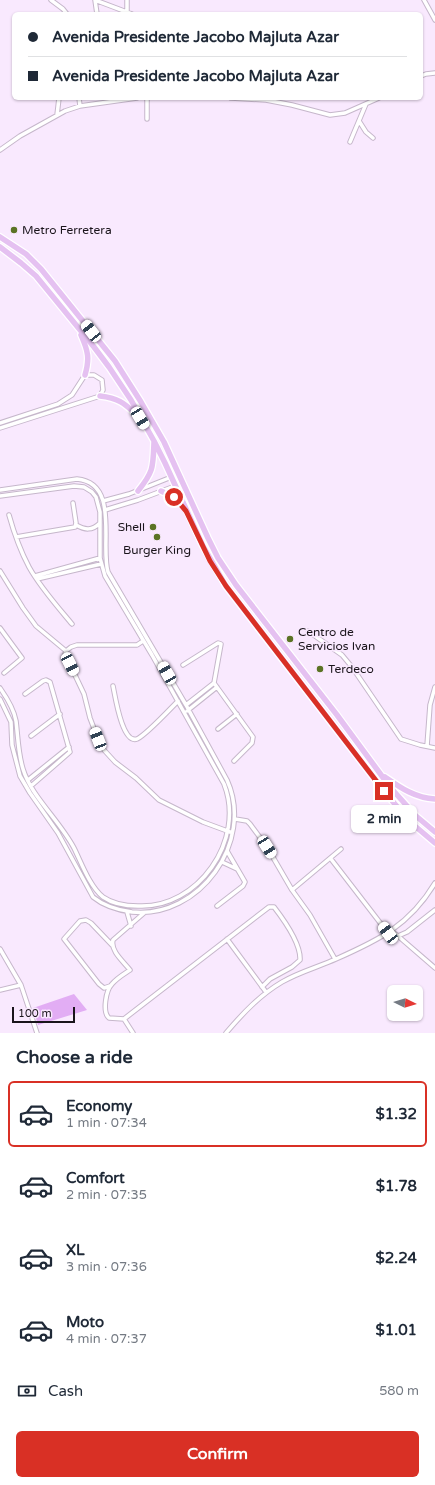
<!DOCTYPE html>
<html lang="en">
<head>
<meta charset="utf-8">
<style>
	:root { --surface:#fff; --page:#f6f6f7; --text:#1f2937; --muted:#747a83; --line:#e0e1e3; --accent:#d93025 }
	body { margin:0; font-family:"Varela Round",sans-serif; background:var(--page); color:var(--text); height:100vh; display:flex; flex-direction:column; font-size:15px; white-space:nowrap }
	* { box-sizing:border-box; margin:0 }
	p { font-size:13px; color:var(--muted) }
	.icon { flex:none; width:22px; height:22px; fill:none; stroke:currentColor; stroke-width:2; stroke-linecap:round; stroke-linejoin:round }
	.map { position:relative; height:1033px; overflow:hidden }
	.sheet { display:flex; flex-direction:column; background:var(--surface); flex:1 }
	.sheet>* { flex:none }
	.banner { position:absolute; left:12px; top:12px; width:411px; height:88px; border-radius:6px; box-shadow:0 1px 3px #0004; display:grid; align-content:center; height:88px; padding:0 16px; background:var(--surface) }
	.needle { width:26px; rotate:95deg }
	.buttons { position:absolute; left:387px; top:985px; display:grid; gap:8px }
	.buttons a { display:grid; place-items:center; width:36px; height:36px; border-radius:6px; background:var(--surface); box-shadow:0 1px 3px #0004; font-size:20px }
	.scale { position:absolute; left:12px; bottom:10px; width:63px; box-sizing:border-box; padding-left:4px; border:2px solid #1a141b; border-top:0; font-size:11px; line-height:14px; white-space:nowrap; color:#1a141b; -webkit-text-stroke:3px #f9e9fe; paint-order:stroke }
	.end { position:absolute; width:18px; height:18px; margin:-9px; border:5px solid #d93025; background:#fff; box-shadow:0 0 0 2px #fff }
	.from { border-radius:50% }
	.bubble { position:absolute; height:28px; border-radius:6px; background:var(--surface); box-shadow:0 1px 3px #0004; font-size:13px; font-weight:700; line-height:28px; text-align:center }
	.car { position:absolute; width:12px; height:24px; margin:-12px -6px; border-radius:5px; box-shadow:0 0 3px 1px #0007; background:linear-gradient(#fff 24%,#345 0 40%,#fff 0 76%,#345 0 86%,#fff 0) }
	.banner b { display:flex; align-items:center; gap:14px; height:38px; font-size:15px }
	.banner b+b { border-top:1px solid var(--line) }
	.banner i { width:10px; height:10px; background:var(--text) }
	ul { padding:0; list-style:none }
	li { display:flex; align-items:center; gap:12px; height:66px; margin:0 8px 6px; padding:0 8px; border:2px solid transparent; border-radius:6px }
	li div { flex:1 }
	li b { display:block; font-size:15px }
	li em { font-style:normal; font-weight:700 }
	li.on { border-color:var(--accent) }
	li>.icon { width:36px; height:36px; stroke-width:1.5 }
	h2 { padding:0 16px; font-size:18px; line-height:48px }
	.pay { display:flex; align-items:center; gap:10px; height:44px; padding:0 16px; font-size:15px }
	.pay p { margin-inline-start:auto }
	.cta { display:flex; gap:8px; margin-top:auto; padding:8px 16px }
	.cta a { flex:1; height:46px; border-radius:6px; background:var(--accent); color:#fff; font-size:16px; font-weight:700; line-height:46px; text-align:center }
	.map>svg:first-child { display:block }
</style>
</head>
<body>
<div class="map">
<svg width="435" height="1033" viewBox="0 0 435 1033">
	<rect width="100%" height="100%" fill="#f9e9fe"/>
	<path fill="#e2adf4" d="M74,994L87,1010L38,1025L33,1008Z"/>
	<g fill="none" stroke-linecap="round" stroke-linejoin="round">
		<defs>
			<path id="minor" d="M51,0L63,9L67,14
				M95,0L132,14
				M95,0L97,14
				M127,0V13
				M424,0L435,20
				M421,76L426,74L435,73
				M79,98L80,106
				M147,98V119
				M231,98L266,100L292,105L330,115L345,113L379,98
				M57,115L59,98
				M359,121L366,132L373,138
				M350,142L366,104
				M0,150L20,136L65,111L80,106L137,98
				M0,423L58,404L72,395L85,375H94L102,380L103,390L100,396L0,428
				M0,490L77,479C120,483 100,545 108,572L186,705L227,780C255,842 199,919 132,912C117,910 104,906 93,897L58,833L30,793L20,776L12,745L11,722L0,699
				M0,496L74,486L84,487L92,492L96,497L100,512V558L105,576L152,655L224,784C246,840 198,909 138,906C126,906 113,904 103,897C90,887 81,862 74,848C60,821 31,796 23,769C18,753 18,737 16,721C14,709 7,698 0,688
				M103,501L129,494L179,474
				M105,510L138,500L183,483
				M9,515C14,533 20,550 29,567C40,587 57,606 72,624
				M76,525C85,530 92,531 100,523
				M16,537L75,527L76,523L73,503
				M0,571L23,608L36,626L66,651
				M35,576L100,558
				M37,579L101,564
				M0,628L22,658L4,673
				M308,631L342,655L352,667L401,739L420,745L435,748
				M143,641L137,645H77L71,647L66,651L65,654L84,694L90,718L98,739L104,750L115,762L136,778L159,800L203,822L230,832
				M183,665L218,643L221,644L214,683L253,737L252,743L234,761
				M113,686C115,695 122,744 137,739C146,735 170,709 178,701
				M25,694L43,681L46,680L50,682L70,752L31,786
				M186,705L214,683
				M187,711L217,687
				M218,729L237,714
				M31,736L60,714
				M427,746L430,705L435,687
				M28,780L69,747
				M235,819L247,821L250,824L267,847L292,890L310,915L335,959
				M331,859L388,933
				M222,862L237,869
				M292,890L341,849
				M217,906L243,886L245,882L227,851
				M127,912L131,926
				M144,913L113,940C110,951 124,962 130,970C124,974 117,978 112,984C106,990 102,1012 109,1018L124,1019L269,907H274C284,920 301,944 300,960L292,967L270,979L262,987
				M391,931L398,936L407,932L435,910
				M398,936L435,968
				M227,939L266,992
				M0,949L21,985L37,1033
				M110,986L104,988L99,984L64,939L80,921L86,920L91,923L112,945
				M0,990L21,985
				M124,1019L133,1033
				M226,1033C243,1013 260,995 282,982C299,972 318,967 336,959C379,940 410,925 435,883"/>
			<path id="primary" d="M0,237L26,254L41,269L115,361L141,402L164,442L208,538L218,558L236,585L337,715L390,787L416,816L435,832
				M0,247L21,263L36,276L94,347L109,367L131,400L154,441L165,463L203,546L226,586L384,791L409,821L435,843
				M81,335C88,351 90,358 85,375
				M100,396C118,398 124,403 136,414
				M138,491C154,471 153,467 154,442
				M161,491L174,497L182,505
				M385,777C401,788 415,798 435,799"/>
		</defs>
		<use href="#minor" stroke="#c6b7cb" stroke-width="5.5"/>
		<use href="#primary" stroke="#fff" stroke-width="8"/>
		<use href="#minor" stroke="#fff" stroke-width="3.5"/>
		<use href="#primary" stroke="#e5c1f1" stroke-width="5.5"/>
	</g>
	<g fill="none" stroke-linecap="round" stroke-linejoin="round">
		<path stroke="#d93025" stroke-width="5" d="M174,497L186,511L210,561L226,586L384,791"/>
	</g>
	<g fill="#5b7324" stroke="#f9e9fe" stroke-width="1.5">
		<circle cx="14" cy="230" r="4"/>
		<circle cx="153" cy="527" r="4"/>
		<circle cx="157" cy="537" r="4"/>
		<circle cx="290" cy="639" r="4"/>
		<circle cx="320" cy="669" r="4"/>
	</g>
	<g text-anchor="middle" stroke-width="3.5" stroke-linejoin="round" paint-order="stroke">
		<g font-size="12" fill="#1a141b" stroke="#f9e9fe" text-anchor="start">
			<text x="22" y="234">Metro Ferretera</text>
			<text x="145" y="531" text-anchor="end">Shell</text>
			<text x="157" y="554" text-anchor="middle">Burger King</text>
			<text x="298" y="636">Centro de<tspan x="298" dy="14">Servicios Ivan</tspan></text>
			<text x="328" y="673">Terdeco</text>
		</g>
	</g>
</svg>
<div class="buttons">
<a><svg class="needle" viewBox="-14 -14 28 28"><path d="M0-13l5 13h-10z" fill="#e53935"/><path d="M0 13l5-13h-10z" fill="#747a83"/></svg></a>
</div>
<div class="scale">100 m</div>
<i class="end from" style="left:174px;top:497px"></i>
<i class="end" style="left:384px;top:791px"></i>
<div class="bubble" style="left:351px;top:805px;width:66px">2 min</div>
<i class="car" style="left:91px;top:331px;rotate:322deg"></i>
<i class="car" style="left:140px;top:418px;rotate:149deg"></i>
<i class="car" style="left:70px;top:664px;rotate:153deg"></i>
<i class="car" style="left:167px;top:673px;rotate:330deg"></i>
<i class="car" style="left:98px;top:739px;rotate:339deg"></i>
<i class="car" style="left:267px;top:847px;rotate:148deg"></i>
<i class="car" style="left:388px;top:933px;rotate:323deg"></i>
<div class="banner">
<b><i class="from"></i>Avenida Presidente Jacobo Majluta Azar</b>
<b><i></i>Avenida Presidente Jacobo Majluta Azar</b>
</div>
</div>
<section class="sheet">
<h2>Choose a ride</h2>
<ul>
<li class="on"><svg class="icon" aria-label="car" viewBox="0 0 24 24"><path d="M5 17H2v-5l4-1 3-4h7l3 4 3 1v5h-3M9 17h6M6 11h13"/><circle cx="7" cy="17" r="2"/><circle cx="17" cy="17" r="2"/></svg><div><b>Economy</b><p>1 min · 07:34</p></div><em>$1.32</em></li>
<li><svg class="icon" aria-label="car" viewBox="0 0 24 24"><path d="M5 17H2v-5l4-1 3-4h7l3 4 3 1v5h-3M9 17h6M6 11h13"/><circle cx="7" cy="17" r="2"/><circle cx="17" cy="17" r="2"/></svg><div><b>Comfort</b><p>2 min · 07:35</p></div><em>$1.78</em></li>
<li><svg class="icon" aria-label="car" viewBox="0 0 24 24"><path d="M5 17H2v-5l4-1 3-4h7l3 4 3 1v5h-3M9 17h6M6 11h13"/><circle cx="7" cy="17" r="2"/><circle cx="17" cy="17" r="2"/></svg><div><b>XL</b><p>3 min · 07:36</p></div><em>$2.24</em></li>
<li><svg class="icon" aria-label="car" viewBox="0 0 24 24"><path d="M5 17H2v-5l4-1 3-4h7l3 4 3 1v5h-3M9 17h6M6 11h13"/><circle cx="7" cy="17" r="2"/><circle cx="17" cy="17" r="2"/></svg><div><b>Moto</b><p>4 min · 07:37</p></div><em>$1.01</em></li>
</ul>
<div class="pay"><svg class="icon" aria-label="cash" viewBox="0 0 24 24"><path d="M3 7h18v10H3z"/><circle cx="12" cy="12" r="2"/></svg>Cash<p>580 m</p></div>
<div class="cta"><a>Confirm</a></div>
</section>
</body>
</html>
